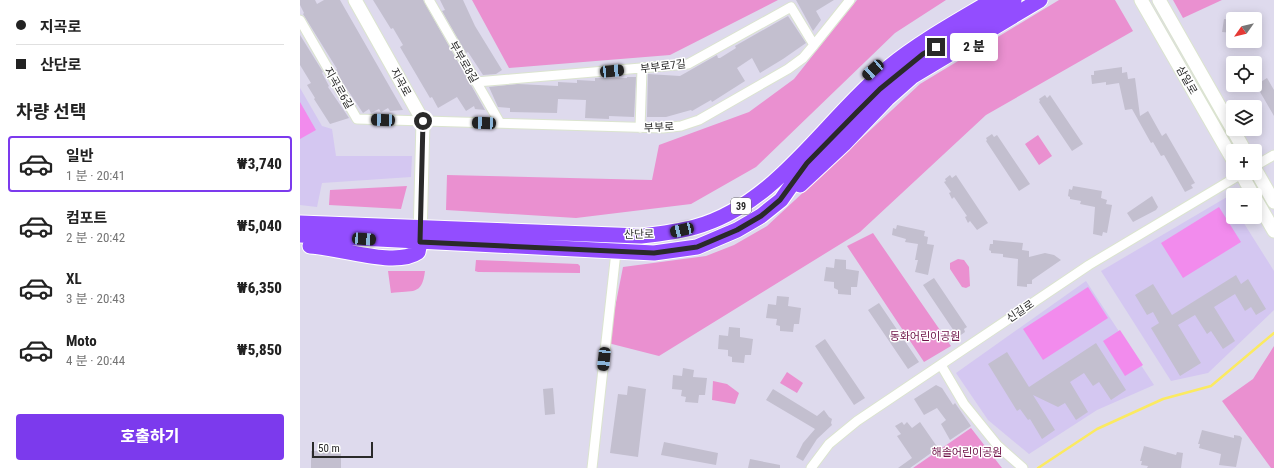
<!DOCTYPE html>
<html lang="ko">
<head>
<meta charset="utf-8">
<style>
	:root { --surface:#fff; --page:#f6f6f6; --text:#222; --muted:#767676; --line:#e0e0e0; --accent:#7c3aed }
	body { margin:0; font-family:"Roboto Condensed","Noto Sans KR",sans-serif; background:var(--page); color:var(--text); height:100vh; display:flex; flex-direction:column; font-size:15px; white-space:nowrap }
	* { box-sizing:border-box; margin:0 }
	p { font-size:13px; color:var(--muted) }
	.icon { flex:none; width:22px; height:22px; fill:none; stroke:currentColor; stroke-width:2; stroke-linecap:round; stroke-linejoin:round }
	.map { position:relative; flex:1; overflow:hidden }
	.details { display:flex; flex-direction:column; background:var(--surface); width:300px }
	.details>* { flex:none }
	.hud { display:grid; align-content:center; height:88px; padding:0 16px; background:var(--surface) }
	.needle { width:26px; rotate:236deg }
	.tools { position:absolute; left:926px; top:12px; display:grid; gap:8px }
	.tools a { display:grid; place-items:center; width:36px; height:36px; border-radius:4px; background:var(--surface); box-shadow:0 2px 10px #0003; font-size:20px }
	.scale { position:absolute; left:12px; bottom:10px; width:61px; box-sizing:border-box; padding-left:4px; border:2px solid #2a2a2a; border-top:0; font-size:11px; line-height:14px; white-space:nowrap; color:#2a2a2a; -webkit-text-stroke:3px #fff; paint-order:stroke }
	.end { position:absolute; width:18px; height:18px; margin:-9px; border:5px solid #2a2a2a; background:#fff; box-shadow:0 0 0 2px #fff }
	.from { border-radius:50% }
	.bubble { position:absolute; height:28px; border-radius:4px; background:var(--surface); box-shadow:0 2px 10px #0003; font-size:13px; font-weight:800; line-height:28px; text-align:center }
	.car { position:absolute; width:12px; height:24px; margin:-12px -6px; border-radius:5px; box-shadow:0 0 3px 1px #0007; background:linear-gradient(#222 24%,#8ab4d8 0 40%,#222 0 76%,#8ab4d8 0 86%,#222 0) }
	.hud b { display:flex; align-items:center; gap:14px; height:38px; font-size:15px }
	.hud b+b { border-top:1px solid var(--line) }
	.hud i { width:10px; height:10px; background:var(--text) }
	ul { padding:0; list-style:none }
	li { display:flex; align-items:center; gap:12px; height:56px; margin:0 8px 6px; padding:0 8px; border:2px solid transparent; border-radius:4px }
	li div { flex:1 }
	li b { display:block; font-size:15px }
	li em { font-style:normal; font-weight:800 }
	li.selected { border-color:var(--accent) }
	li>.icon { width:36px; height:36px; stroke-width:1.5 }
	h2 { padding:0 16px; font-size:18px; line-height:48px }
	.button { display:flex; gap:8px; margin-top:auto; padding:8px 16px }
	.button a { flex:1; height:46px; border-radius:4px; background:var(--accent); color:#fff; font-size:16px; font-weight:800; line-height:46px; text-align:center }
	main { display:flex; flex:1; min-height:0 }
	.map>svg:first-child { display:block }
</style>
</head>
<body>
<main>
<section class="details">
<div class="hud">
<b><i class="from"></i>지곡로</b>
<b><i></i>산단로</b>
</div>
<h2>차량 선택</h2>
<ul>
<li class="selected"><svg class="icon" aria-label="car" viewBox="0 0 24 24"><path d="M5 17H2v-5l4-1 3-4h7l3 4 3 1v5h-3M9 17h6M6 11h13"/><circle cx="7" cy="17" r="2"/><circle cx="17" cy="17" r="2"/></svg><div><b>일반</b><p>1 분 · 20:41</p></div><em>₩3,740</em></li>
<li><svg class="icon" aria-label="car" viewBox="0 0 24 24"><path d="M5 17H2v-5l4-1 3-4h7l3 4 3 1v5h-3M9 17h6M6 11h13"/><circle cx="7" cy="17" r="2"/><circle cx="17" cy="17" r="2"/></svg><div><b>컴포트</b><p>2 분 · 20:42</p></div><em>₩5,040</em></li>
<li><svg class="icon" aria-label="car" viewBox="0 0 24 24"><path d="M5 17H2v-5l4-1 3-4h7l3 4 3 1v5h-3M9 17h6M6 11h13"/><circle cx="7" cy="17" r="2"/><circle cx="17" cy="17" r="2"/></svg><div><b>XL</b><p>3 분 · 20:43</p></div><em>₩6,350</em></li>
<li><svg class="icon" aria-label="car" viewBox="0 0 24 24"><path d="M5 17H2v-5l4-1 3-4h7l3 4 3 1v5h-3M9 17h6M6 11h13"/><circle cx="7" cy="17" r="2"/><circle cx="17" cy="17" r="2"/></svg><div><b>Moto</b><p>4 분 · 20:44</p></div><em>₩5,850</em></li>
</ul>
<div class="button"><a>호출하기</a></div>
</section>
<div class="map">
<svg width="974" height="468" viewBox="0 0 974 468">
	<rect width="100%" height="100%" fill="#dedaed"/>
	<path fill="#d4c7f1" d="M0,88L22,126L32,129L36,156H112L111,177L22,183L17,207L0,205Z
		M927,197L933,207V217H940L974,271V310L908,373L871,381L801,271Z
		M786,281L854,385L797,410L729,454L688,420L656,373Z"/>
	<path fill="#ea90d0" d="M172,0H478L370,55L209,68Z
		M557,0H646L595,33L456,167L391,204L276,218L146,210L147,175L352,180L359,145L449,112L494,79Z
		M759,0H815L833,31L686,115L560,232L359,356L308,343L323,267L406,256L434,245L467,226L620,84Z
		M873,0H922L883,18Z
		M738,135L752,156L739,165L725,144Z
		M107,186L101,209L29,205L30,190Z
		M573,233L651,346L624,362L547,246Z
		M658,259L664,260L669,267L670,286L666,288L662,287L650,269V263Z
		M176,260L278,264L280,266V273L178,272L175,271Z
		M88,271H125C122,296 113,290 91,293Z
		M974,346V468H971L922,401L953,379Z
		M487,372L503,383L497,393L480,383Z
		M413,381L427,384L439,393L435,404L412,400Z
		M671,428L702,468H613Z"/>
	<path fill="#f28bed" d="M0,102L16,130L0,139Z
		M919,207L941,242L883,278L861,243Z
		M788,287L808,318L743,360L723,329Z
		M820,330L843,365L825,376L803,341Z"/>
	<g fill="none" stroke-linecap="round" stroke-linejoin="round">
		<path stroke="#fbea61" stroke-width="2.5" d="M738,468L797,429L863,399L911,386L974,333"/>
	</g>
	<path fill="#c3bfcf" d="M0,0H15L17,4L24,0H40L103,110L90,111L88,108L81,112L79,109L71,113L69,109L63,113L41,80L36,70L37,69L3,14L4,13L0,5Z
		M73,0H123L185,110L175,109L174,106L166,111L157,97L138,108L132,97L130,98L100,47L103,45L93,28L91,29Z
		M140,0H163L175,26L202,70L196,74L183,75L168,52L166,53L142,11L145,10Z
		M496,0H534L516,11L521,20L513,31Z
		M933,12L945,13L944,19H932Z
		M488,16L506,43L483,59L460,73L452,58L437,68L445,81L412,102L411,100L392,111L391,110L366,117H347L348,74L380,76L417,55L418,58H420L436,48L435,46Z
		M924,19L933,20V33L922,32Z
		M0,35L23,72L22,73L29,86L28,87L49,118L30,124L14,99L15,98L7,85L11,83L0,65Z
		M822,67V73L827,72L828,79L835,78L840,116L848,111L862,136L866,133L895,183L891,185L893,188L885,192L864,155L861,156L853,142L851,143L832,109L825,110L819,83L806,85V82L792,84L791,75H794V71Z
		M327,77H336L334,117L309,116V119L285,118L286,100L258,99L257,113L210,112V108L198,107L189,87L218,84L258,86V82L277,83V80L295,81V78H327Z
		M967,78L974,90V116L956,85Z
		M745,95L747,98L750,95L783,144L772,151L739,102L740,101L739,99Z
		M692,134L694,137L697,135L730,184L719,191L686,141L687,140L686,138Z
		M650,175L652,178L656,175L688,223L677,230L670,221L668,223L665,217L667,216L654,197L652,199L649,193L651,192L644,182L646,181L645,179Z
		M773,186L802,191L801,198L807,200L806,204L812,205L807,233L803,232L802,236L793,234L795,207L780,204L781,201L770,199V197L768,196L769,189L772,190Z
		M852,196L858,207L856,210L833,222L827,213Z
		M597,225L625,231L624,236L628,237L627,244L634,245L628,275L615,272L618,260H615L618,244L605,242L606,239L592,235L593,228L596,229Z
		M693,240L723,243L722,250L729,251V257L745,253L754,255L761,260L732,280V284H727V287L717,286L718,259L703,257V254L691,253V251L689,250L690,244H693Z
		M535,259L546,260V269L559,271L557,287H551V295L538,294V290L534,288V282L524,281L526,267L534,268Z
		M936,275L941,284L948,279L966,309L956,315L951,307L945,311L935,294L914,307L935,341L923,349L911,331L907,334L895,315L878,325L901,363L880,376L851,328L859,323L853,312L847,315L835,295L853,284L872,315Z
		M634,278L667,327L664,329L665,332L658,337L623,285Z
		M477,296L489,297L488,306L501,308L499,324H494L493,332L480,331V326L476,325L477,319L466,318L468,304L476,305Z
		M579,303L619,362L608,369L568,310Z
		M429,327L440,328V337L453,339L451,355H445L444,363L432,362V357L428,356V350L418,349L419,335L428,336Z
		M525,339L565,398L554,405L515,346Z
		M796,343L826,390L811,400L799,382L793,386L784,373L770,382L788,412L776,420L765,403L758,407L733,395L755,430L742,439L730,419L728,420L720,409L717,411L688,364L707,352L729,387Z
		M383,368L394,370L393,377L407,378L405,395H399L398,403L385,402L386,397L381,396L382,390L372,389L373,375L382,376Z
		M636,385L642,388L653,405L655,403L671,426L650,440L641,424L646,420L637,408L624,415L614,399Z
		M328,386L346,389L338,457L310,453L318,394L327,395Z
		M253,388L255,414L245,415L243,389Z
		M473,389L517,416L524,410L529,417L532,419L531,423L532,425L517,439L503,461L496,457L503,443L515,429L466,400Z
		M602,422L604,425L607,422L612,428L620,422L638,448L610,468H598L612,458L597,436L601,434L595,426Z
		M902,430L934,438V435L940,436L942,438L936,467L919,465L921,454L899,448L900,444H898Z
		M364,442L418,453L416,465L361,455Z
		M844,446L876,455L877,452L883,453L881,468H847L848,466L841,465L842,461H840Z
		M31,449H41V468H11V451H31Z
		M450,459L480,465V468H448Z"/>
	<g fill="none" stroke-linecap="round" stroke-linejoin="round">
		<defs>
			<path id="street" d="M129,0L200,123
				M0,20L57,119L363,128L381,126L399,120L488,69L503,58L514,45L550,0
				M176,82L388,64L491,7L514,45
				M340,128L342,69
				M955,166L974,155
				M641,365L664,404L698,446L723,468
				M292,468L316,252
				M511,468L529,444L557,421L789,265L943,173"/>
			<path id="secondary" d="M55,0L123,121L120,238
				M841,0L933,160
				M859,0L945,151
				M955,169L974,202
				M941,173L953,195
				M955,198L974,231"/>
			<path id="primary" d="M500,185L544,144L587,99L613,76L740,0
				M0,223L341,236C359,234 377,232 395,227C478,204 525,119 589,67C621,41 658,21 693,0
				M0,235L354,253L397,247L437,230L461,216L481,200L507,163L580,89L623,54L714,0
				M10,246C38,247 95,268 118,252L120,242"/>
		</defs>
		<use href="#street" stroke="#dbe4cf" stroke-width="11"/>
		<use href="#secondary" stroke="#dbe4cf" stroke-width="15"/>
		<use href="#primary" stroke="#fff" stroke-width="17"/>
		<use href="#street" stroke="#fff" stroke-width="9"/>
		<use href="#secondary" stroke="#fff" stroke-width="13"/>
		<use href="#primary" stroke="#934dff" stroke-width="15"/>
	</g>
	<g fill="none" stroke-linecap="round" stroke-linejoin="round">
		<path stroke="#2a2a2a" stroke-width="5" d="M123,121L120,242L354,253L397,247L437,230L461,216L480,200L507,163L557,112L580,89L623,54L636,47"/>
	</g>
	<g text-anchor="middle" stroke-width="3" stroke-linejoin="round" paint-order="stroke">
		<rect fill="#fff" stroke="#6a6a6a" stroke-width="1" x="431" y="198" width="20" height="16" rx="3"/>
		<g font-size="10" font-weight="bold" fill="#2a2a2a">
			<text x="441" y="210">39</text>
		</g>
		<g font-size="11" fill="#2a2a2a" stroke="#fff">
			<text transform="translate(164 62) rotate(60)" y="4">부부로8길</text>
			<text transform="translate(363 66) rotate(-7)" y="4">부부로7길</text>
			<text transform="translate(887 80) rotate(60)" y="4">삼일로</text>
			<text transform="translate(101 82) rotate(61)" y="4">지곡로</text>
			<text transform="translate(39 88) rotate(60)" y="4">지곡로6길</text>
			<text transform="translate(359 127) rotate(-3)" y="4">부부로</text>
			<text transform="translate(339 234) rotate(-1)" y="4">산단로</text>
			<text transform="translate(720 311) rotate(-34)" y="4">신길로</text>
		</g>
		<g font-size="11" fill="#6e1247" stroke="#fff">
			<text x="625" y="340">동화어린이공원</text>
			<text x="667" y="456">해솔어린이공원</text>
		</g>
	</g>
</svg>
<div class="tools">
<a><svg class="needle" viewBox="-14 -14 28 28"><path d="M0-13l5 13h-10z" fill="#e53935"/><path d="M0 13l5-13h-10z" fill="#767676"/></svg></a>
<a><svg class="icon" aria-label="locate" viewBox="0 0 24 24"><circle cx="12" cy="12" r="6"/><path d="M12 2v4M12 18v4M2 12h4M18 12h4"/></svg></a>
<a><svg class="icon" aria-label="layers" viewBox="0 0 24 24"><path d="M12 4l9 5-9 5-9-5zM3 14l9 5 9-5"/></svg></a>
<a>+</a>
<a>−</a>
</div>
<div class="scale">50 m</div>
<i class="end from" style="left:123px;top:121px"></i>
<i class="end" style="left:636px;top:47px"></i>
<div class="bubble" style="left:650px;top:33px;width:48px">2 분</div>
<i class="car" style="left:573px;top:70px;rotate:228deg"></i>
<i class="car" style="left:312px;top:71px;rotate:85deg"></i>
<i class="car" style="left:83px;top:120px;rotate:272deg"></i>
<i class="car" style="left:184px;top:123px;rotate:272deg"></i>
<i class="car" style="left:382px;top:230px;rotate:257deg"></i>
<i class="car" style="left:64px;top:239px;rotate:94deg"></i>
<i class="car" style="left:304px;top:359px;rotate:186deg"></i>
</div>
</main>
</body>
</html>
